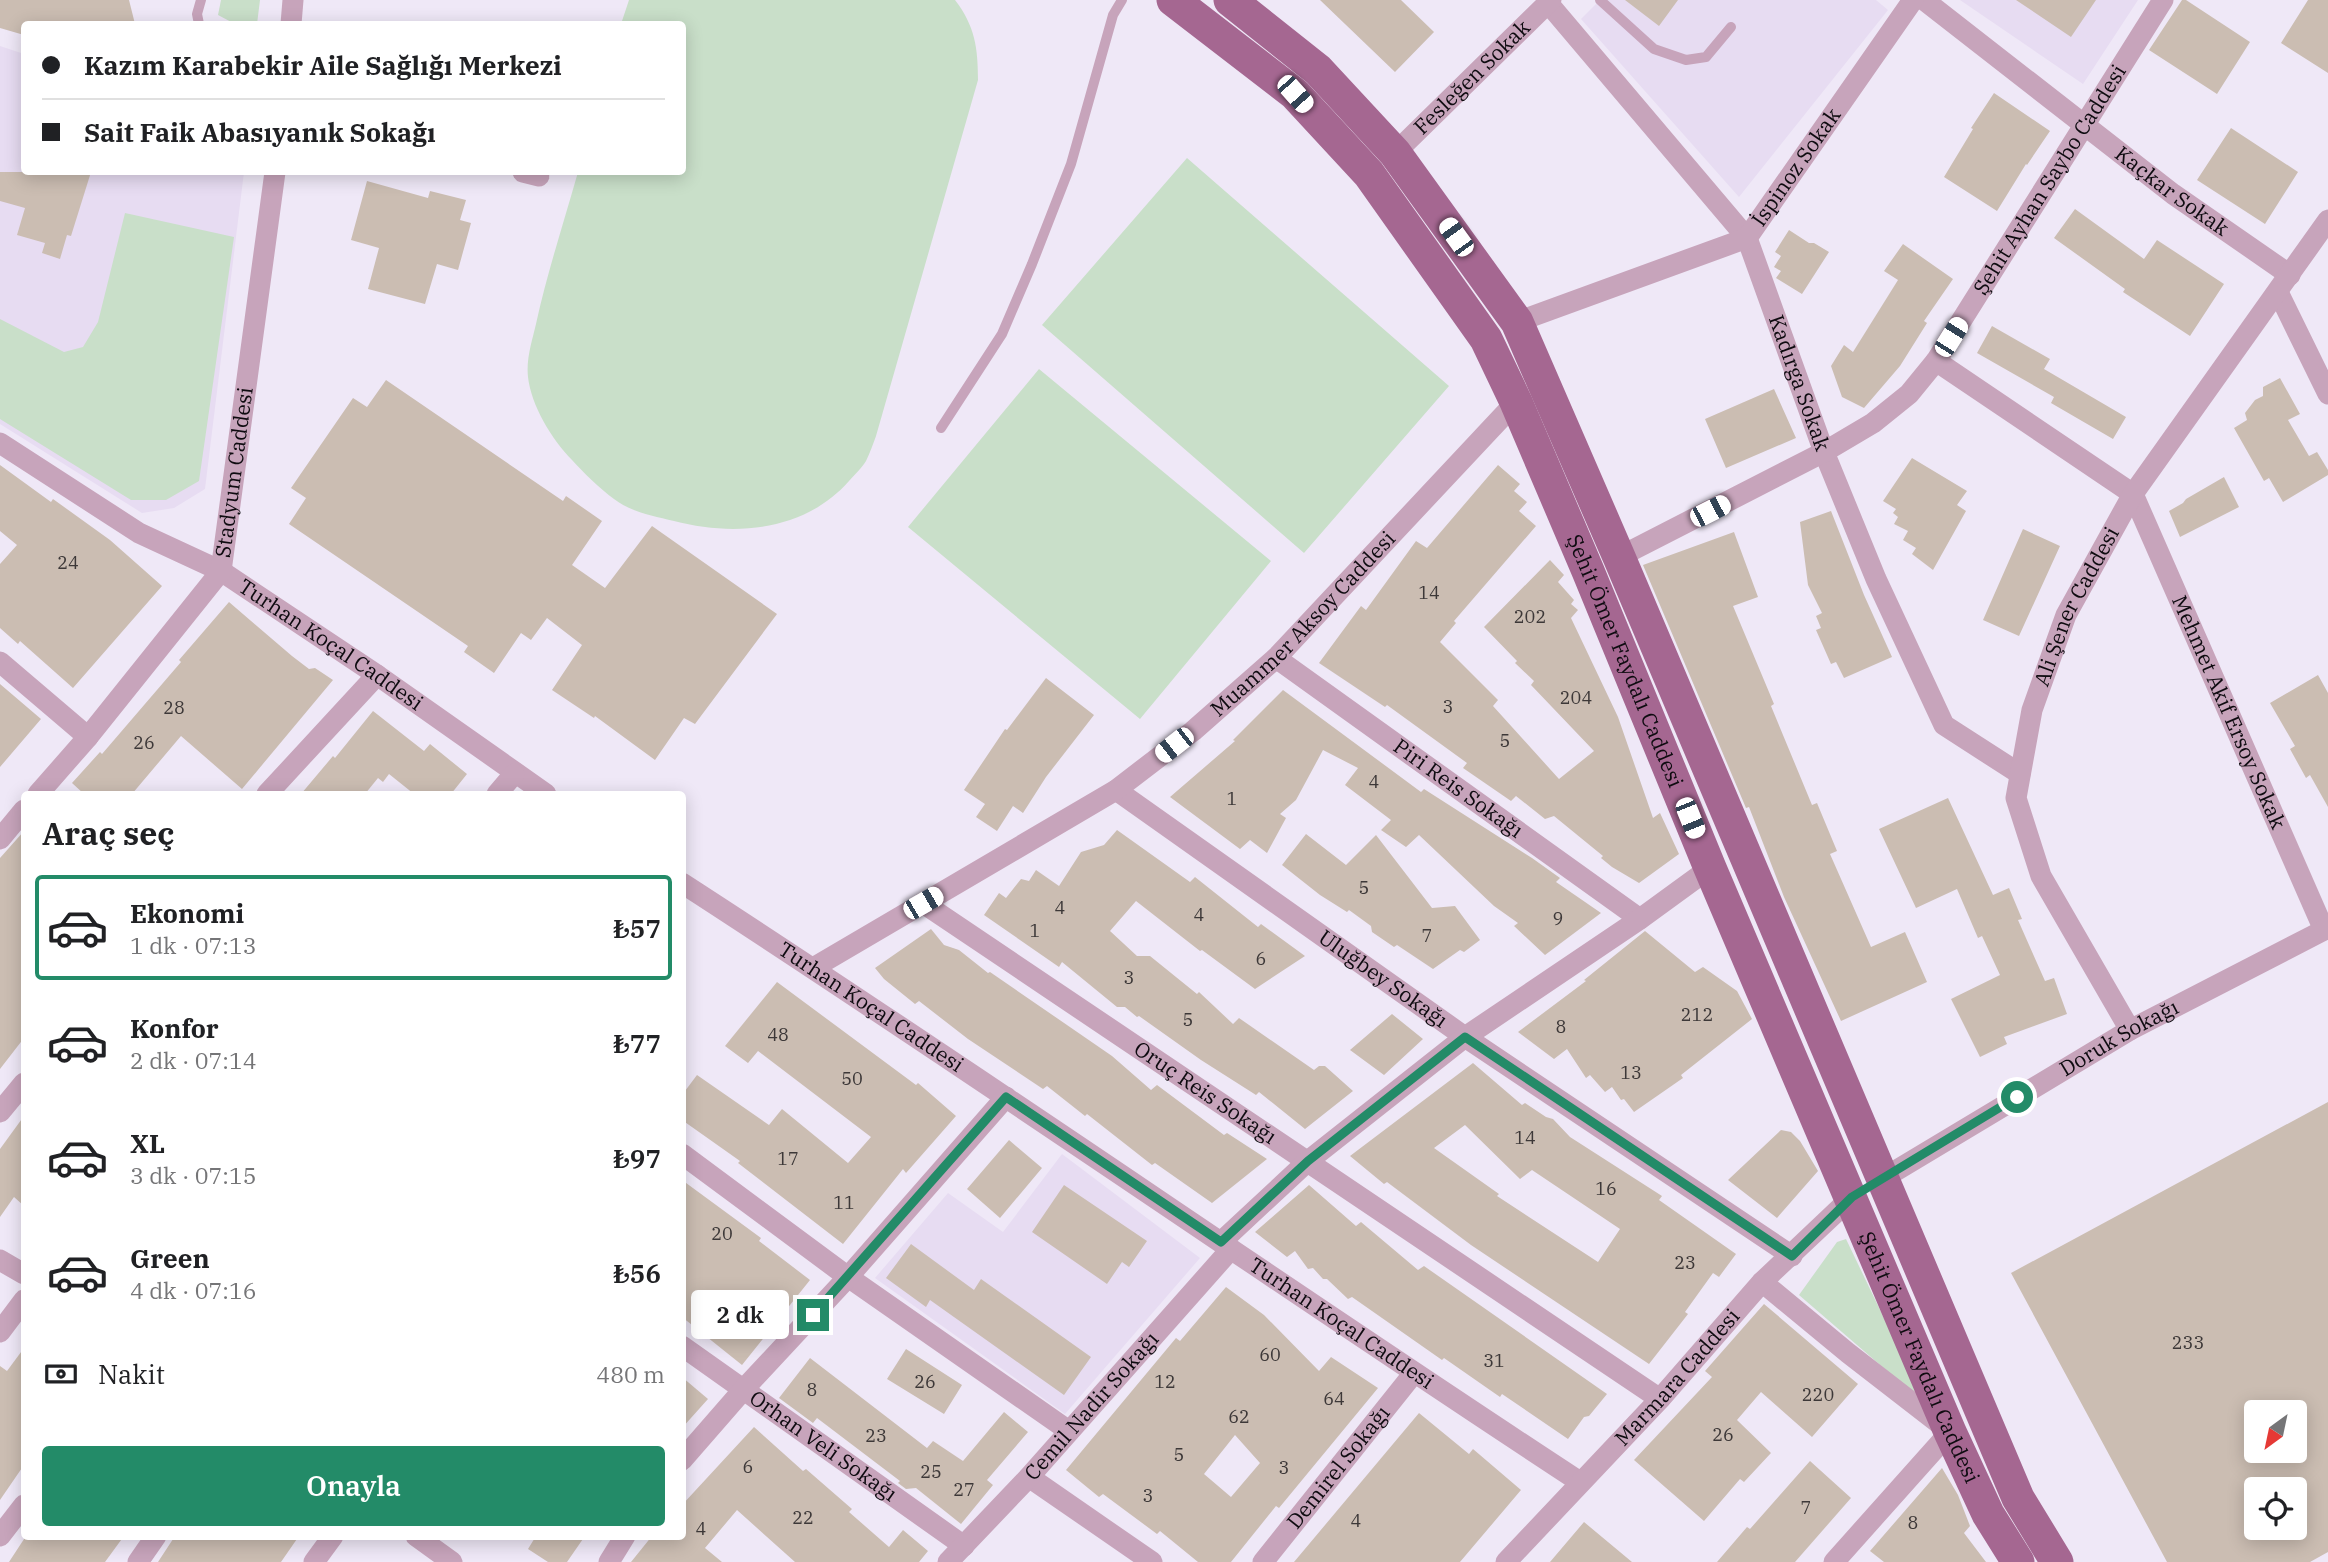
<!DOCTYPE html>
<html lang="tr">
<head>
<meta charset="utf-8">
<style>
	:root { --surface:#fff; --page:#f2f2f2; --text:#202124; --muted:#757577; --line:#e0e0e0; --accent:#238b68 }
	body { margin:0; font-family:"IBM Plex Serif",serif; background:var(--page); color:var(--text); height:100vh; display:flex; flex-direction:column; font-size:26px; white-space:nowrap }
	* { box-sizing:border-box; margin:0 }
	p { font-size:23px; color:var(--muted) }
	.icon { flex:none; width:38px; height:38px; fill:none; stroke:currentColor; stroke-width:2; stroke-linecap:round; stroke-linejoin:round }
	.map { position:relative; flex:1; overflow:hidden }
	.drawer { position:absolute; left:21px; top:791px; width:665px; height:749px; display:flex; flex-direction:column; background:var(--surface); border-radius:7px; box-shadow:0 4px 18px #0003 }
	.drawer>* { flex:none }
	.hud { position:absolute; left:21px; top:21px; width:665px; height:154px; border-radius:7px; box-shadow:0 4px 18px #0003; display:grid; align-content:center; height:154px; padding:0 21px; background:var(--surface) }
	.needle { width:46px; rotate:213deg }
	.tools { position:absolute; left:2244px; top:1400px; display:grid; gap:14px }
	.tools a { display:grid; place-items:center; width:63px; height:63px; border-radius:7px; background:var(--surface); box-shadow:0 4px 18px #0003; font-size:35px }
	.end { position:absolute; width:32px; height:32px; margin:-16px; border:9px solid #238b68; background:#fff; box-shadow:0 0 0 4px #fff }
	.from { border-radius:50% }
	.bubble { position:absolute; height:49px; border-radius:7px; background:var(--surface); box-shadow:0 4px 18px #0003; font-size:23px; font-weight:600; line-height:49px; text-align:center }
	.car { position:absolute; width:21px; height:42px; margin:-21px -10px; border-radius:9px; box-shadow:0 0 5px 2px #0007; background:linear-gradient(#fff 24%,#345 0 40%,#fff 0 76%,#345 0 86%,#fff 0) }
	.hud b { display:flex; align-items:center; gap:24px; height:66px; font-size:26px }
	.hud b+b { border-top:2px solid var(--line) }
	.hud i { width:18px; height:18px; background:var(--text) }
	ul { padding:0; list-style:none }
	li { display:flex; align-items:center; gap:21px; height:105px; margin:0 14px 10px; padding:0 7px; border:4px solid transparent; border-radius:7px }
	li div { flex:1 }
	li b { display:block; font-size:26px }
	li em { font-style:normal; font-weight:600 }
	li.selected { border-color:var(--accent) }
	li>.icon { width:63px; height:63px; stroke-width:1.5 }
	h2 { padding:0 21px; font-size:32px; line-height:84px }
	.pay { display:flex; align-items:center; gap:18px; height:77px; padding:0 21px; font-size:26px }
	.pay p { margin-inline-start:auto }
	.primary-button { display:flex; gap:14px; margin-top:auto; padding:14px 21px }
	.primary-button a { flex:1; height:80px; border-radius:7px; background:var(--accent); color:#fff; font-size:28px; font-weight:600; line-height:80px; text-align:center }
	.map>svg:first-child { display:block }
</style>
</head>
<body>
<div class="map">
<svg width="2328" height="1562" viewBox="0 0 2328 1562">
	<rect width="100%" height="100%" fill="#efe8f7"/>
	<path fill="#e7dcf2" d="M1600,0H1876L1888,10L1739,197L1581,19Z
		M1960,0H2138L2083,84Z
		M0,46L24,54V172H244L205,489L174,508L142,513L0,424Z
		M1062,1154L1200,1258L1065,1414L875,1278L948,1193L1003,1232Z"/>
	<path fill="#c9dfc9" d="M221,0H260L257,24H235L218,15Z
		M629,0H955C975,26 978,48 978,80L876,436C873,444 870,453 866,461C862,468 855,474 849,481C805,531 735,537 674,521C653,516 631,512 614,499C599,488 584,473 572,460C552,440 531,405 528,377C526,359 532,341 536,324C547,273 564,222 578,172H682V24H621Z
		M1187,158L1449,386L1304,553L1042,325Z
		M125,213L234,237L199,481L166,500H131L0,419V319L64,352L83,347L98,322Z
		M1039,369L1271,561L1140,719L908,527Z
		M1846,1239L1918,1389L1915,1395L1799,1295L1837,1242Z"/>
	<path fill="#cbbdb2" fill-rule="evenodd" d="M0,0H129L135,24H24V35L0,28Z
		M1320,0H1401L1434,32L1395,72Z
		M1625,0H1678L1659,26Z
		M2016,0H2096L2071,37Z
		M2182,0H2186L2250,42L2217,94L2149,50Z
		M2308,0H2328V73L2281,43Z
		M1994,93L2050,131L2027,165L2026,164L1997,211L1944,177L1973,129L1971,128Z
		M2231,128L2298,172L2265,224L2197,180Z
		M0,172H91L71,236L67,235L60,259L42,253L45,243L17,235L25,208L0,201Z
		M367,181L428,198L430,191L466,200L460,220L471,223L458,270L437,264L425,304L368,289L379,248L351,240Z
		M2075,209L2144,259L2157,240L2224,284L2190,336L2123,292L2125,289L2054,238Z
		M1789,230L1809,243H1814L1829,252L1802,294L1776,278L1781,271L1774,267L1781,256L1775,252Z
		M1903,244L1953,279L1924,321L1927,323L1900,366L1864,408L1842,397L1831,366L1844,345L1853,352L1898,280L1884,271Z
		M1992,326L2050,359L2044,369L2126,417L2113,439L2051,403L2054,397L1977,353Z
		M2280,378L2300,414L2288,420L2309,456L2317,452L2328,470V475L2283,502L2269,478L2264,481L2234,428L2247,420L2245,413L2255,400L2263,396V387Z
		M386,380L563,501L566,496L602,521L572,565L605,588L652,526L777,614L695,724L684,718L655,760L595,716L594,718L552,690L582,645L547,618L531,640L521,633L494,673L464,652L468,646L289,524L306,498L291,488L353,398L367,407Z
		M1774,389L1796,438L1726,468L1705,419Z
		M1912,458L1967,491L1957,505L1966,511L1933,570L1912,554L1916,548L1903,540L1908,531L1894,524L1898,517L1893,513L1896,509L1883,501Z
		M0,465L51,502L53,499L110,540L162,586L73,688L20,641L18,644L0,628V564L17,545L0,531Z
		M1498,465L1520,484L1514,491L1527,502L1519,511L1536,526L1454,621L1456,623L1440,642L1498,700L1493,706L1559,779L1594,751L1531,685L1534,681L1515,663L1517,661L1484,627L1550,560L1564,575L1558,582L1574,600L1571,604L1578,610L1571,618L1618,717L1653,818L1660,813L1679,854L1639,883L1612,867L1601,858L1603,856L1554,816L1545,819L1516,796L1511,801L1463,768L1467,763L1387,705L1385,707L1319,663L1361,606L1366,610L1416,541L1427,548Z
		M2224,477L2239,507L2180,537L2169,511L2183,503L2186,499Z
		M1831,511L1864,595L1892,657L1844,678L1836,662L1831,664L1816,630L1821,628L1816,616L1822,613L1808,585L1800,522Z
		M2023,529L2060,546L2019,636L1983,620Z
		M1734,532L1758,597L1733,606L1774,704L1771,706L1812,805L1817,803L1837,851L1830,854L1871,947L1905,932L1927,982L1841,1021L1784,897L1749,807L1746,808L1643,565Z
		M229,602L292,656L309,669L315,668L333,680L242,789L181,736L132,794H84L72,783L100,752L102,754L181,662L179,660Z
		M2318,675L2328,693V807L2310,775L2306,778L2290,749L2295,746L2270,703Z
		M1046,678L1094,715L1046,777L1023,813L1013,806L997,831L976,817L985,804L964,790L1005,729L1007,730Z
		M0,684L41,719L0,767Z
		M1283,690L1421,792L1424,789L1532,858L1560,878L1556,882L1601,913L1545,955L1514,926L1518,923L1494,906L1419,835L1406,847L1381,830L1391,820L1345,785L1358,768L1323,750L1296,800L1280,814L1286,818L1267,853L1250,840L1240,849L1170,797L1235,741L1233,740Z
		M373,711L424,751L430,744L467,774L451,794H414L389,774L383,782L378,778L365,794H301L333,756L335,758Z
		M1948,798L1993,895L2009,888L2022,919L2018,920L2045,981L2054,978L2067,1014L2004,1037L2007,1044L1980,1057L1951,999L2000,975L1982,936L1978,938L1957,889L1916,908L1879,829Z
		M1117,830L1190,882L1195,877L1258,927L1261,924L1305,956L1255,989L1202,950L1200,951L1136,901L1110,931L1137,956H1150L1197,994L1199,992L1233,1024L1239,1018L1314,1070L1319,1066H1325L1353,1091L1305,1129L1259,1092L1256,1095L1201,1060L1139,1016L1137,1017L1125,1007H1117L1062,962L1059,967L984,915L999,893L1006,898L1021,879L1029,881L1036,870L1059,886L1081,852L1104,845Z
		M24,831V1038L0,1069V858Z
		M1306,834L1346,865L1376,835L1432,908L1455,906L1480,940L1464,952L1460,950L1433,969L1397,945L1394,947L1372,932L1371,926L1349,910L1347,912L1320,895L1282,865Z
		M931,929L944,945L959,950L988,973L990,972L1112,1056L1151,1090L1157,1085L1224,1135L1227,1133L1267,1159L1212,1203L1155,1163L1152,1165L1087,1114L1085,1116L1047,1086L1043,1089L968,1039L919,1001L915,1004L884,979L875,968Z
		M1645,931L1695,972L1703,967L1737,991L1752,1019L1681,1075L1683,1078L1634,1112L1624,1099L1621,1100L1612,1087L1605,1092L1590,1075L1586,1078L1567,1049L1554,1059L1518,1032L1586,981L1584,980Z
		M777,982L916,1085L918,1083L956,1116L906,1173L903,1169L843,1244L738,1163L740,1161L682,1120V1095L697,1075L769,1125L782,1109L848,1163L871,1137L758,1051L748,1063L725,1046Z
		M1392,1014L1423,1039L1384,1075L1350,1050Z
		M1473,1063L1522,1105L1525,1103L1546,1117L1553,1119L1570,1137L1662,1196L1659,1200L1736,1254L1719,1277L1713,1273L1685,1312L1688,1314L1649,1364L1471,1245L1387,1182L1384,1184L1350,1156ZM1465,1125L1520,1179L1532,1170L1620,1229L1598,1262L1497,1196L1499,1194L1434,1148Z
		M2328,1102V1552L2310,1562H2167L2011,1273ZM2256,1412H2294V1451H2256ZM2256,1489H2294V1528H2256Z
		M24,1116V1206L14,1197L0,1217V1149Z
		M1781,1130L1791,1132L1800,1141L1818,1171L1777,1218L1728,1180Z
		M1009,1140L1042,1168L1000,1218L967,1189Z
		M682,1180L761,1238L759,1241L810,1280L742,1365L682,1317Z
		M1064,1185L1147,1241L1129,1267L1122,1262L1107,1284L1032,1232Z
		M1309,1185L1356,1226L1361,1222L1418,1270L1424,1266L1607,1394L1589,1416L1584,1417L1568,1439L1502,1394L1500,1397L1444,1358L1442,1360L1352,1297L1348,1299L1327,1279H1323L1313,1268L1308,1269L1295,1251L1287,1257L1255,1232Z
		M911,1244L974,1290L981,1279L1091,1357L1064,1395L930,1300L926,1307L886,1278Z
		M1226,1287L1264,1315L1319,1371L1331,1357L1378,1388L1279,1508L1276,1506L1231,1562H1198L1160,1531L1157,1534L1103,1494L1099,1497L1066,1470L1176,1338L1180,1341ZM1235,1435L1260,1463L1231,1497L1204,1474Z
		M1764,1304L1858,1384L1812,1437L1761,1392L1737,1420L1771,1453L1744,1482L1740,1479L1704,1521L1634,1460L1712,1377L1705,1371Z
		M24,1348V1465L0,1500V1366L7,1371Z
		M906,1349L962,1385L944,1414L887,1379Z
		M810,1358L927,1448L933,1441L963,1461L1004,1412L1028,1432L987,1480L993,1485L961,1524L916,1488L906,1489L898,1483L900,1481L817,1418L813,1423L779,1398Z
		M682,1377L708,1399L682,1428Z
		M1419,1413L1469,1454L1473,1449L1521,1490L1460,1562H1294Z
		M754,1427L803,1471L806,1469L852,1509L849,1512L889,1547L903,1530L928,1551L919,1562H795L737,1510L705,1548L722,1562H631L652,1536H682V1505Z
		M1810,1461L1851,1498L1795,1562H1717L1747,1527L1750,1529Z
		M1942,1468L1958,1495L1970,1526L1964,1533L1986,1562H1884L1870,1551Z
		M1584,1522L1632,1562H1550Z
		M26,1536H124L105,1562H9Z
		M175,1536H299L281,1562H158Z
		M536,1536H585L567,1562H548L528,1549Z"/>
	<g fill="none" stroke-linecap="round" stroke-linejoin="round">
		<path stroke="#c7a4bb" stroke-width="10" d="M1600,0L1654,49L1686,60L1706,57L1731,27
			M199,24L197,14L201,0
			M941,428L1002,334L1032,264L1071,164L1113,15L1122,0"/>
		<g stroke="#c7a4bb" stroke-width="21">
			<path id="s1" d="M1924,0L2173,194L2290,275"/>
			<path id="s2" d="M1548,3L1747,238L1824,452L1876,579L1944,725L2020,774"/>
			<path d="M291,24L293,0"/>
			<path id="s3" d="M1395,153L1551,0"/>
			<path d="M523,172L539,176"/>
			<path d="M2278,292L2328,394"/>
			<path id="s4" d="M1517,322L1747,238L1913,0"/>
			<path id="s5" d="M1936,361L2133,494L2324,930"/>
			<path id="s6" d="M0,443L139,533L221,571L377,675L546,794"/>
			<path id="s7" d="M1619,557L1824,452L1873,423L1909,394L1936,361L2163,0"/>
			<path id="s8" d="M1276,658L1640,919"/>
			<path d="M0,662L88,737"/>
			<path id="s9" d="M1116,790L1465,1037L1792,1256"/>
			<path id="s10" d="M38,794L88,737L221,571L275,172"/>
			<path d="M267,794L377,675"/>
			<path d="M497,794L514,774"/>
			<path d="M0,839L24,810"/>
			<path id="s11" d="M682,883C985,1079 1279,1285 1580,1482"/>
			<path id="s12" d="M923,903L1660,1399"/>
			<path id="s13" d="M813,968L1116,790L1193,731L1276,658L1516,402"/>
			<path id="s14" d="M2130,1030L2041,876L2016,798L2032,710L2066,615L2133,494L2328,220"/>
			<path d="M0,1112L24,1083"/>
			<path d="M682,1154L848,1277L1069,1431"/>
			<path id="s15" d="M1882,1179L2130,1030L2328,928"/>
			<path d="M1221,1242L1308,1161L1465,1037L1640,919L1710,868"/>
			<path d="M0,1260L24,1274"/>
			<path d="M1762,1282L1848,1353L1950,1432L1834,1562"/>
			<path d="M0,1332L24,1300"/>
			<path id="s16" d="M682,1346L964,1546"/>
			<path d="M682,1460L743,1390L848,1277L1006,1097"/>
			<path d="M1029,1477L1152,1562"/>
			<path d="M0,1536L24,1505"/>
			<path d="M416,1536L452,1562"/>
			<path d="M138,1562L156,1536"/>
			<path d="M314,1562L333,1536"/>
			<path d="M609,1562L625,1536"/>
			<path id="s17" d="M948,1562L1029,1477L1231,1249"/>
			<path id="s18" d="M1263,1562L1414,1373"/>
			<path id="s19" d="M1506,1562L1660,1399L1762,1282L1852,1197"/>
		</g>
		<g stroke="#a56791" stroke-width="33">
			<path id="s20" d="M1173,0L1295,94L1369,174L1486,339L1516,402L1588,571L1710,868L1950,1432L1988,1514L2018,1562"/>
			<path d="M1230,0L1318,70L1395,153L1517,322L1619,557L2018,1498L2057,1562"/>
		</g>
	</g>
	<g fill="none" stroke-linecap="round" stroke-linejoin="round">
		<path stroke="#238b68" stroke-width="9" d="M813,1315L1006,1097L1221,1242L1308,1161L1465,1037L1792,1256L1852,1197L2017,1097"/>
	</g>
	<g text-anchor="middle" stroke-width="7" stroke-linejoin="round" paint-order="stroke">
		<g font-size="18" fill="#3d3838">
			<text x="68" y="569">24</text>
			<text x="1429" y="599">14</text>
			<text x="1530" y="623">202</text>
			<text x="1576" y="704">204</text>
			<text x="1448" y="713">3</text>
			<text x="174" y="714">28</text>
			<text x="1505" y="747">5</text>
			<text x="144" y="749">26</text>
			<text x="1374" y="788">4</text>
			<text x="1232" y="805">1</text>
			<text x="1364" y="894">5</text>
			<text x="1060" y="914">4</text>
			<text x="1199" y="921">4</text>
			<text x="1558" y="925">9</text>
			<text x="1035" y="937">1</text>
			<text x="1427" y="942">7</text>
			<text x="1261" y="965">6</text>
			<text x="1129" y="984">3</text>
			<text x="1697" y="1021">212</text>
			<text x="1188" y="1026">5</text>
			<text x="1561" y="1033">8</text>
			<text x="778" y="1041">48</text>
			<text x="1631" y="1079">13</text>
			<text x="852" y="1085">50</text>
			<text x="1525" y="1144">14</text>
			<text x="788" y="1165">17</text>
			<text x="1606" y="1195">16</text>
			<text x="844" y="1209">11</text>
			<text x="722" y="1240">20</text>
			<text x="1685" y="1269">23</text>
			<text x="2188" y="1349">233</text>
			<text x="1270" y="1361">60</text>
			<text x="1494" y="1367">31</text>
			<text x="925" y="1388">26</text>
			<text x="1165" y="1388">12</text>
			<text x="812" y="1396">8</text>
			<text x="1818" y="1401">220</text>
			<text x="1334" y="1405">64</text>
			<text x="1239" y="1423">62</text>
			<text x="1723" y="1441">26</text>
			<text x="876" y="1442">23</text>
			<text x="1179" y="1461">5</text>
			<text x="748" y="1473">6</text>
			<text x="1284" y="1474">3</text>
			<text x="931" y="1478">25</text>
			<text x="964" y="1496">27</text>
			<text x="1148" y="1502">3</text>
			<text x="1806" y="1514">7</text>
			<text x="803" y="1524">22</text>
			<text x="1356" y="1527">4</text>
			<text x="1913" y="1529">8</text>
			<text x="701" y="1535">4</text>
		</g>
		<g font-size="21" fill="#0e0b10" stroke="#fff">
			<text dy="7" stroke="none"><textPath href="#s3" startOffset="108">Fesleğen Sokak</textPath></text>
			<text dy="7" stroke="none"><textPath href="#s4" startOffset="331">İspinoz Sokak</textPath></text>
			<text dy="7" stroke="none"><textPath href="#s7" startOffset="590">Şehit Ayhan Saybo Caddesi</textPath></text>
			<text dy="7" stroke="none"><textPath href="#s1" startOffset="313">Kaçkar Sokak</textPath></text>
			<text dy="7" stroke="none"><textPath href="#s2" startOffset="462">Kadırga Sokak</textPath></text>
			<text dy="7" stroke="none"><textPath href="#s10" startOffset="388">Stadyum Caddesi</textPath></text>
			<text dy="7" stroke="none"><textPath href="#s14" startOffset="462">Ali Şener Caddesi</textPath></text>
			<text dy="7" stroke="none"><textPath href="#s13" startOffset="602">Muammer Aksoy Caddesi</textPath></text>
			<text dy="7" stroke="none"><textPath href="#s6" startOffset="388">Turhan Koçal Caddesi</textPath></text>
			<text dy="7" stroke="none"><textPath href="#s20" startOffset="816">Şehit Ömer Faydalı Caddesi</textPath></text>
			<text dy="7" stroke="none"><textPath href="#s5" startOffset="476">Mehmet Akif Ersoy Sokak</textPath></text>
			<text dy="7" stroke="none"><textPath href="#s8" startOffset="224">Piri Reis Sokağı</textPath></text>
			<text dy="7" stroke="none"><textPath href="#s9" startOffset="327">Uluğbey Sokağı</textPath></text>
			<text dy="7" stroke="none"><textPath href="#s11" startOffset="226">Turhan Koçal Caddesi</textPath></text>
			<text dy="7" stroke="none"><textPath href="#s15" startOffset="276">Doruk Sokağı</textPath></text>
			<text dy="7" stroke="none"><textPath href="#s12" startOffset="340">Oruç Reis Sokağı</textPath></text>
			<text dy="7" stroke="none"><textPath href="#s11" startOffset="793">Turhan Koçal Caddesi</textPath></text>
			<text dy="7" stroke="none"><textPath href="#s20" startOffset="1572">Şehit Ömer Faydalı Caddesi</textPath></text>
			<text dy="7" stroke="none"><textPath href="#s19" startOffset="252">Marmara Caddesi</textPath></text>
			<text dy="7" stroke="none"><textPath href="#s17" startOffset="212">Cemil Nadir Sokağı</textPath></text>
			<text dy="7" stroke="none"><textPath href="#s16" startOffset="173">Orhan Veli Sokağı</textPath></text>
			<text dy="7" stroke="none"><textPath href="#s18" startOffset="121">Demirel Sokağı</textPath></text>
		</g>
	</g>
</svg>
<div class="tools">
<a><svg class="needle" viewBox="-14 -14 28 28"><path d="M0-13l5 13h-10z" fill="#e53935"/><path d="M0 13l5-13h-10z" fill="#757577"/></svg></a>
<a><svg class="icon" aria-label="locate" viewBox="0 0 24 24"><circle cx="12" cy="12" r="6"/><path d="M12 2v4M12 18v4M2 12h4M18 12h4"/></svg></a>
</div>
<i class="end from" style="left:2017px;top:1097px"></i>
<i class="end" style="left:813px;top:1315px"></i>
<div class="bubble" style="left:691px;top:1290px;width:98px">2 dk</div>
<i class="car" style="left:1295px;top:94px;rotate:138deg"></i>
<i class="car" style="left:1456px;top:237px;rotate:324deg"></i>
<i class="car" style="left:1951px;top:337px;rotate:32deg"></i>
<i class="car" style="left:1710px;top:511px;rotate:63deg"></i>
<i class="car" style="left:1174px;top:745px;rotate:232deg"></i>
<i class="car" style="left:1690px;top:818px;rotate:158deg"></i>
<i class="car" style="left:923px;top:903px;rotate:60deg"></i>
<div class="hud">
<b><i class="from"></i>Kazım Karabekir Aile Sağlığı Merkezi</b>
<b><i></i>Sait Faik Abasıyanık Sokağı</b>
</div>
<section class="drawer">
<h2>Araç seç</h2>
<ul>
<li class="selected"><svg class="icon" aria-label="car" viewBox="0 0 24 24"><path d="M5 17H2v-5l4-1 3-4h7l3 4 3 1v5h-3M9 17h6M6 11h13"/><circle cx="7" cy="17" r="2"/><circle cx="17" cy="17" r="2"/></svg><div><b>Ekonomi</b><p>1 dk · 07:13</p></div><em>₺57</em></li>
<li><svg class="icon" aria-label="car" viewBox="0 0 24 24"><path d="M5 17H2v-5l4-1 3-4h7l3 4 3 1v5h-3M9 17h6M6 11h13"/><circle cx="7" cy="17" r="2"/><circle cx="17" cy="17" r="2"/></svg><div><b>Konfor</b><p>2 dk · 07:14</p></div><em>₺77</em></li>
<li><svg class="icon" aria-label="car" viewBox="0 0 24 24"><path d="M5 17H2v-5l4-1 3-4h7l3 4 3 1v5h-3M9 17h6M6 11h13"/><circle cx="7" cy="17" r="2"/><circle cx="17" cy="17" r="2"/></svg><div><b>XL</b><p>3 dk · 07:15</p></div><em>₺97</em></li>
<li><svg class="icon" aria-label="car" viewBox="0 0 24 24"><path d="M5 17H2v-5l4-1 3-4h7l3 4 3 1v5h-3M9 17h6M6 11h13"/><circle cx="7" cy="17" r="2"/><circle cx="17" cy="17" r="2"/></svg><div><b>Green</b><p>4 dk · 07:16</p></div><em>₺56</em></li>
</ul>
<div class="pay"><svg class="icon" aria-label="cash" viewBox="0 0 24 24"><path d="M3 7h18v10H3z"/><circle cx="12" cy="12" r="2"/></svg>Nakit<p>480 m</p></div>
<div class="primary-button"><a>Onayla</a></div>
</section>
</div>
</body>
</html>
